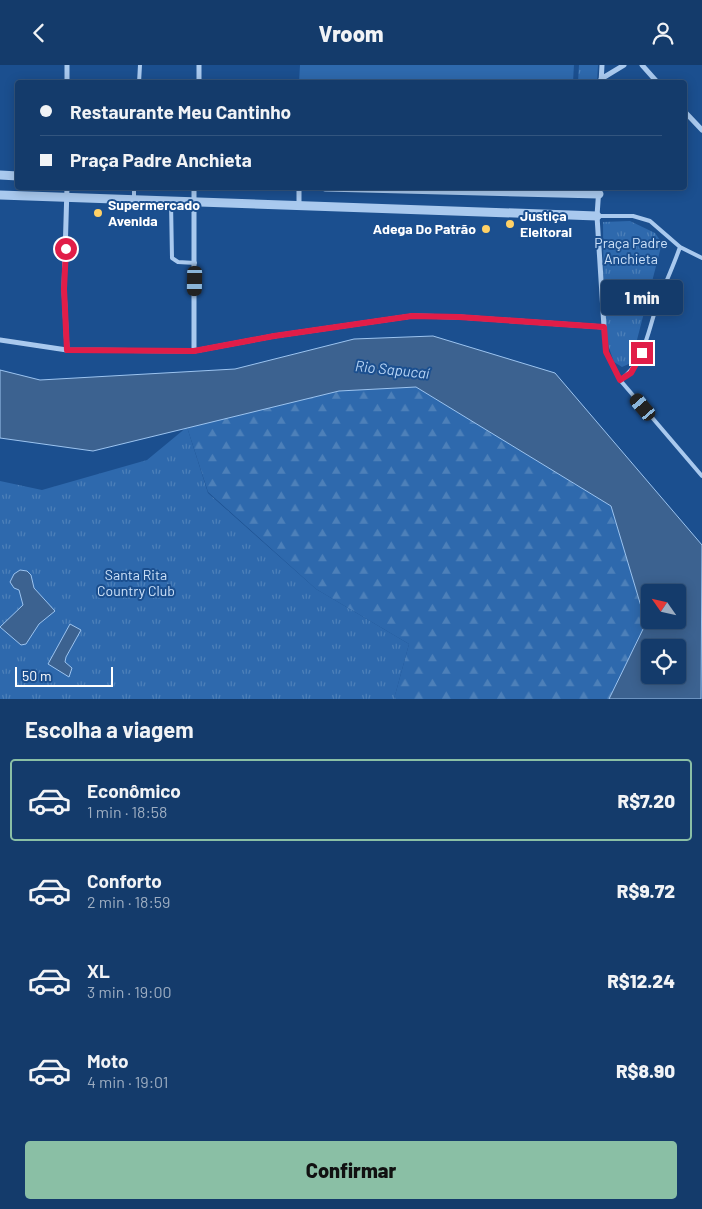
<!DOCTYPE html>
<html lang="pt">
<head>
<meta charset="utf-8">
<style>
	:root { --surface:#143b6b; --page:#1d4271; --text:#f1f3f6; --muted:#9dadc1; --line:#33557e; --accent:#8abfa5 }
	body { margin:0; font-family:Barlow,sans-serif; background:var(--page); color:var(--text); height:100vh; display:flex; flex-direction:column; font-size:19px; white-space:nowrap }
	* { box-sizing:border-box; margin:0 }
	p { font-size:16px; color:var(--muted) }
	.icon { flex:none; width:28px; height:28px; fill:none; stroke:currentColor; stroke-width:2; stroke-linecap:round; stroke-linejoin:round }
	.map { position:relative; height:634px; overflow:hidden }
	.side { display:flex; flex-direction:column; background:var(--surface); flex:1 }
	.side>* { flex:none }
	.top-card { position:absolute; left:15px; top:15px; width:672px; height:110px; border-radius:5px; box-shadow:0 2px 12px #0003,0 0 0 1px var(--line); display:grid; align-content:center; height:110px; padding:0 25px; background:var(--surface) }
	.needle { width:32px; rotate:304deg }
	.buttons { position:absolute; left:641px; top:519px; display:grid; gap:10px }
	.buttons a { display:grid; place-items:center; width:45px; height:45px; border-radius:5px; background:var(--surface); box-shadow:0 2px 12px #0003,0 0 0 1px var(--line); font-size:25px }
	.scale { position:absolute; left:15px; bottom:12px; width:98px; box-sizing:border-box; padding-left:5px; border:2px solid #fff; border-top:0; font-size:14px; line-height:18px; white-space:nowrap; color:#fff; -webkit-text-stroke:4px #1b4f8f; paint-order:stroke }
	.end { position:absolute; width:22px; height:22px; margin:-11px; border:6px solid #e11d48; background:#fff; box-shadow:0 0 0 2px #fff }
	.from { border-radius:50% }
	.bubble { position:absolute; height:35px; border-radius:5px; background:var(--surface); box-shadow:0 2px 12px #0003,0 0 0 1px var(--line); font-size:16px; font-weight:800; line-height:35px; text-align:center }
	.car { position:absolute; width:15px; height:30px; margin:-15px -8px; border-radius:6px; box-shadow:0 0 4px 1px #0007; background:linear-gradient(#222 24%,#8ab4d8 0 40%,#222 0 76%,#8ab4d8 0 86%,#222 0) }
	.top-card b { display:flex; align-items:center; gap:18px; height:48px; font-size:19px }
	.top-card b+b { border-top:1px solid var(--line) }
	.top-card i { width:12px; height:12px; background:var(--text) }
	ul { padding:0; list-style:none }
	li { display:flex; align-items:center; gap:15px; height:82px; margin:0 10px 8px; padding:0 15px; border:2px solid transparent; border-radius:5px }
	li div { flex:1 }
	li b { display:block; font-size:19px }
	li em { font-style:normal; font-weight:800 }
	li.active { border-color:var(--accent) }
	li>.icon { width:45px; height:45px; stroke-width:1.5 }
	h2 { padding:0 25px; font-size:22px; line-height:60px }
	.button { display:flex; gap:10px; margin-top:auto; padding:10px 25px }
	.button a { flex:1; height:58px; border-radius:5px; background:var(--accent); color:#111; font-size:20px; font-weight:800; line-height:58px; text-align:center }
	header { display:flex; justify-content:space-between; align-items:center; height:65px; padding:0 25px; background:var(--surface); font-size:22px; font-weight:800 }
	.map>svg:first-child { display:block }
</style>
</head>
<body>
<header><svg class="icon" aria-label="back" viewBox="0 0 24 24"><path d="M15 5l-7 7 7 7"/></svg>Vroom<svg class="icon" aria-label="person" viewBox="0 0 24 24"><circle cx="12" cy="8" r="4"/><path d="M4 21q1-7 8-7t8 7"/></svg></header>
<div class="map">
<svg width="702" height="634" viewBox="0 0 702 634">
	<defs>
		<pattern id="forest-firs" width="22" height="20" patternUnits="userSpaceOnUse" patternTransform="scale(1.25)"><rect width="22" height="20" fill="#2e69ad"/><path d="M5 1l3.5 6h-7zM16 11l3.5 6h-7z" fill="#4d80b9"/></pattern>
		<pattern id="park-tufts" width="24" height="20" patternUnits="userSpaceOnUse" patternTransform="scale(1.25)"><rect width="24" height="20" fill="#2e69ad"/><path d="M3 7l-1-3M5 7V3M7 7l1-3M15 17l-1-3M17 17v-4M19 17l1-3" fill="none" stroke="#4d80b9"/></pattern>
	</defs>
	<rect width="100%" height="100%" fill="#1b4f8f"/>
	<path fill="#2e69ad" d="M300,0H574L573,17H299Z"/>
	<path fill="url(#forest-firs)" d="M416,322L611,441L646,558L609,634H394L409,579L316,524L208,427L187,362L339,326Z"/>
	<path fill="url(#park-tufts)" d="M579,0H598L597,17H578Z
		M630,156L655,168L662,178L631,298L622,302L614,297L604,269L603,157Z
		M187,362L208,428L316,524L409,579L394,634H0V416L42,425L147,395Z"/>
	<path fill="#3c6290" stroke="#9cc4f0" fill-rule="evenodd" d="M433,271L555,308L702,480L701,634H609L646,558L611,441L416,322L339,326L93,386L0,373V305L40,315L235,304L354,274ZM650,528H678V555H650ZM650,582H678V610H650Z
		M20,505L27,506L31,510L34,523L55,546L39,559L26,579L21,580L0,562L23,540L19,525L14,523L10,517L14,509Z
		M70,559L81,565L66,592L65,597L72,603L69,612L48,599Z"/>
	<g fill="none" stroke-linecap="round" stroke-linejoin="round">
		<path stroke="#a9c9ee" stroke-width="4" d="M139,18L140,0
			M134,135V122
			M171,137L172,193L178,197L195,198
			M597,151H633L650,156L680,182L702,193
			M604,262L606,287L620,315L702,411
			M620,315C644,299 648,266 657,240C664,221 673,202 680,182"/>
		<path stroke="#a9c9ee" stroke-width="5" d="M67,0V18
			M642,0L658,18
			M601,14L624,0
			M199,18V0
			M601,18L602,0
			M685,47L702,65
			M299,141V122
			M0,275L67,285L194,286L274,271L412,251L459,252L604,262L597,151L599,122
			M67,285L64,224L67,122
			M194,286V122"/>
		<path stroke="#a9c9ee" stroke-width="9" d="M0,110L18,111
			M325,122L599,129
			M0,130L597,151"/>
	</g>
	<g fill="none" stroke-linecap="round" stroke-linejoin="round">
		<path stroke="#e11d48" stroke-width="6" d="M66,184L64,224L67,285L194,286L274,271L412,251L459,252L604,262L606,287L620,315L631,308L642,288"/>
	</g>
	<g fill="#ffd166" stroke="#1b4f8f" stroke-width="2">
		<circle cx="98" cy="148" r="5"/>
		<circle cx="510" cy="159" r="5"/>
		<circle cx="486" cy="164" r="5"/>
	</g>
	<g text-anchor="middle" stroke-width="4" stroke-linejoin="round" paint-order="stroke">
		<g font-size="14" font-weight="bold" fill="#fff" stroke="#1b4f8f" text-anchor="start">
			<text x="108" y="145">Supermercado<tspan x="108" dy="16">Avenida</tspan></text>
			<text x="520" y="156">Justiça<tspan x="520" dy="16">Eleitoral</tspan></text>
			<text x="476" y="169" text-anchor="end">Adega Do Patrão</text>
		</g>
		<g font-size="14" fill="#cfe3fa" stroke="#1b4f8f">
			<text x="631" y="183">Praça Padre<tspan x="631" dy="16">Anchieta</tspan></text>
			<text x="136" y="515">Santa Rita<tspan x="136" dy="16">Country Club</tspan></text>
		</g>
		<g font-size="15" font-style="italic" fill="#b5d3f5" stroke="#1b4f8f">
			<text transform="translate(392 305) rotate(6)" y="5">Rio Sapucaí</text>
		</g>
	</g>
</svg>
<div class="buttons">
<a><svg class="needle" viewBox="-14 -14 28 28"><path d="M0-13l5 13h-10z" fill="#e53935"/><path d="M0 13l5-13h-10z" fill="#9dadc1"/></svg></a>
<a><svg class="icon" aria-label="locate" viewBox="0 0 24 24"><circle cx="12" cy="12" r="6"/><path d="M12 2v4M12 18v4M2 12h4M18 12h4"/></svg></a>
</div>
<div class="scale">50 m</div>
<i class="end from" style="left:66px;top:184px"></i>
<i class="end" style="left:642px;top:288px"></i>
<div class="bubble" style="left:601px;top:215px;width:82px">1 min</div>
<i class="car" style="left:195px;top:216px;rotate:181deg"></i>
<i class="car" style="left:643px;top:342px;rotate:320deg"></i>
<div class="top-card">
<b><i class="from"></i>Restaurante Meu Cantinho</b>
<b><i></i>Praça Padre Anchieta</b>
</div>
</div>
<section class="side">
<h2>Escolha a viagem</h2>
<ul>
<li class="active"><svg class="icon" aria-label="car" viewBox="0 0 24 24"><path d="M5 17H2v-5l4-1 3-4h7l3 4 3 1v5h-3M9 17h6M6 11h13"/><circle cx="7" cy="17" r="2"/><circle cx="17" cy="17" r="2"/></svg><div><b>Econômico</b><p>1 min · 18:58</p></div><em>R$7.20</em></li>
<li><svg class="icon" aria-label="car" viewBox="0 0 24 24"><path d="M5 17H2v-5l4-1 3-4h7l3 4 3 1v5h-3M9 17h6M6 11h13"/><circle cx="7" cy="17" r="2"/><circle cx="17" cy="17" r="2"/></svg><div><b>Conforto</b><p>2 min · 18:59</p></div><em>R$9.72</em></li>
<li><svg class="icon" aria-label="car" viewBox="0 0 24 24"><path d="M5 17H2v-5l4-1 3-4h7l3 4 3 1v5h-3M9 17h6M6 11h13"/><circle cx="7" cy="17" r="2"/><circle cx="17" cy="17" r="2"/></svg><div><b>XL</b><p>3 min · 19:00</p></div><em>R$12.24</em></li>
<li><svg class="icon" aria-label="car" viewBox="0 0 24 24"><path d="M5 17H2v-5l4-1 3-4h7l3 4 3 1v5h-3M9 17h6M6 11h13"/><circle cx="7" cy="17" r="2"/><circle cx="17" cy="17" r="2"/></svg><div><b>Moto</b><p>4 min · 19:01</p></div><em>R$8.90</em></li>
</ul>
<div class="button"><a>Confirmar</a></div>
</section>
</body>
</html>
